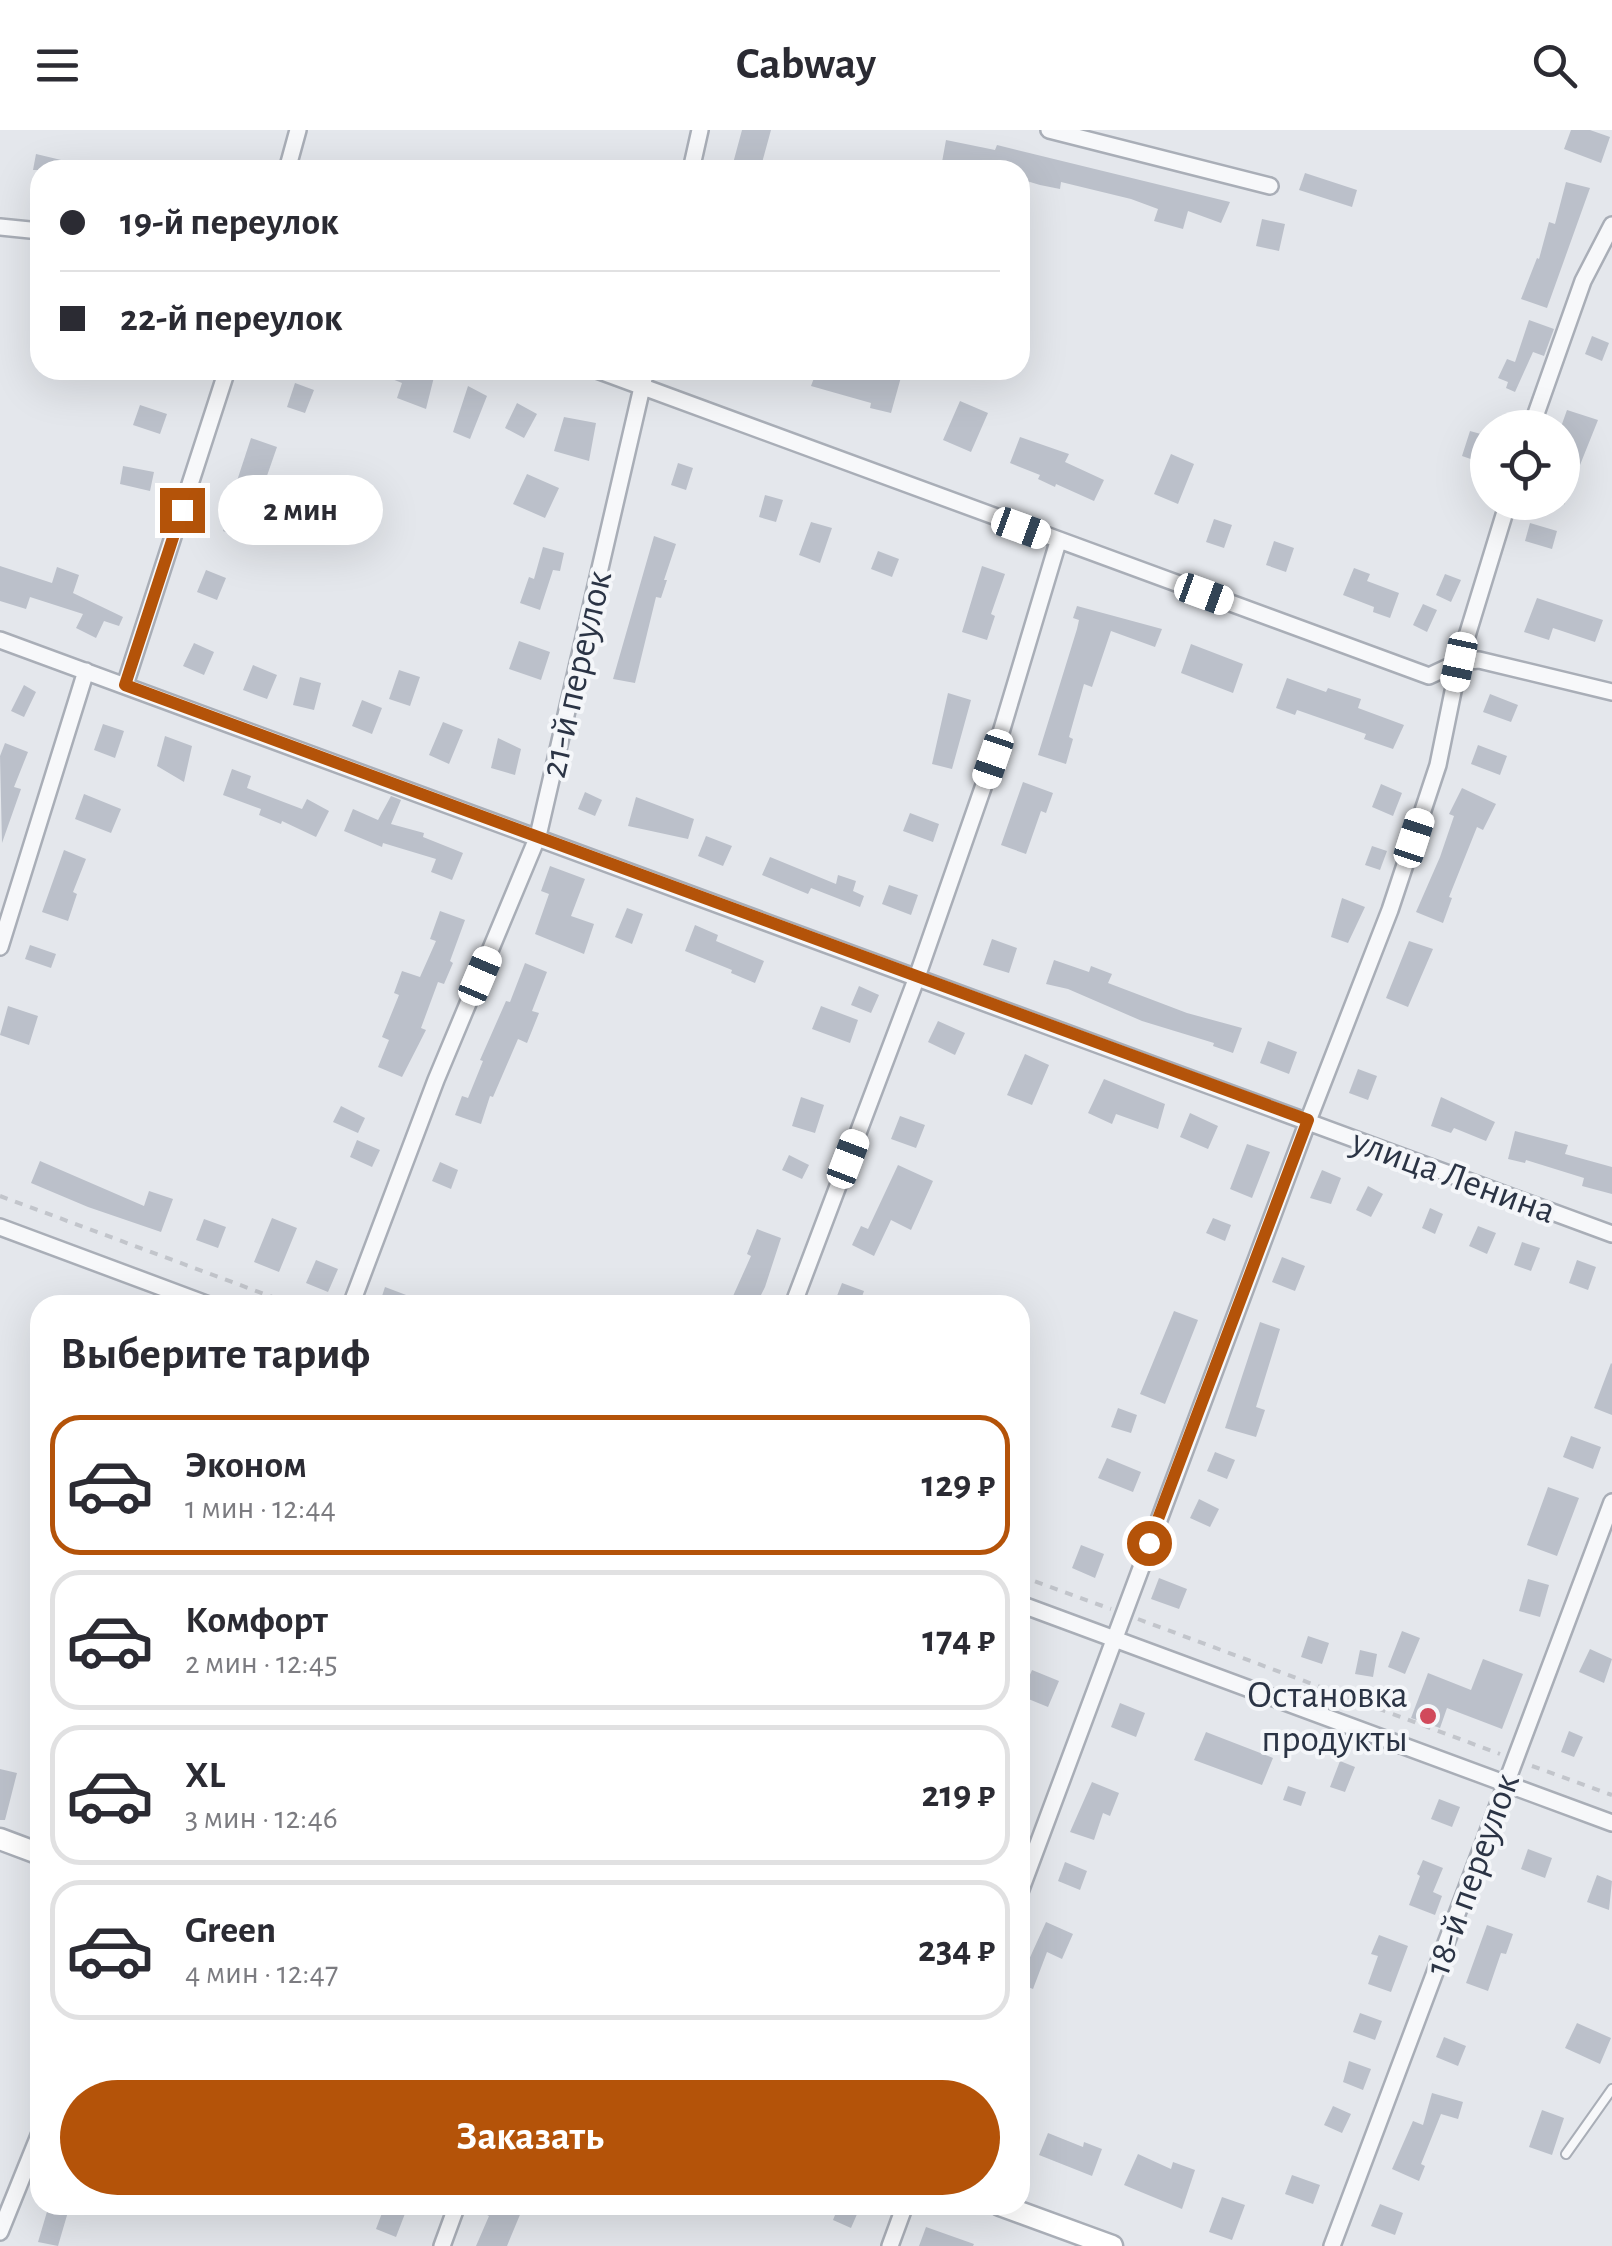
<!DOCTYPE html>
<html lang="ru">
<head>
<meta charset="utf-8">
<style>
	:root { --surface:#fff; --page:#f7f7f7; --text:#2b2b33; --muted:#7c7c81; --line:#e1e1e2; --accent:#b45309 }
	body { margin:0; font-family:"Alegreya Sans",sans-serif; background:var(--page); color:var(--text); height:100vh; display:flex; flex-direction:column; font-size:38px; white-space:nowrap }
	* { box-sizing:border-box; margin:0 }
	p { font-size:32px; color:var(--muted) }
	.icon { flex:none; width:55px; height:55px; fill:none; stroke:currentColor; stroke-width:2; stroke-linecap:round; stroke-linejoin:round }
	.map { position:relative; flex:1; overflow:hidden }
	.sheet { position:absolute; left:30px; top:1165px; width:1000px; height:920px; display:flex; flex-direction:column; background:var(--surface); border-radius:30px; box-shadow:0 10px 40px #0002 }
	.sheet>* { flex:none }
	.hud { position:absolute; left:30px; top:30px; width:1000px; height:220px; border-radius:30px; box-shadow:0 10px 40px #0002; display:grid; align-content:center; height:220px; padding:0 30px; background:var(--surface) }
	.tools { position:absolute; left:1470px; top:280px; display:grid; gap:20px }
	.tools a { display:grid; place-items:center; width:110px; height:110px; border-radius:50%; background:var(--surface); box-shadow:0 10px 40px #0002; font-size:50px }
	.end { position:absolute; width:45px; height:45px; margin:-22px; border:12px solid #b45309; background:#fff; box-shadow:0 0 0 5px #fff }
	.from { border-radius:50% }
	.bubble { position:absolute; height:70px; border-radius:35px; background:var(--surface); box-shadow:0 10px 40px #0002; font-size:32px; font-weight:700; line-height:70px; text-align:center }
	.car { position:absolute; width:30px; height:60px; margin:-30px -15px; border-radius:12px; box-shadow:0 0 8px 2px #0007; background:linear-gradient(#fff 24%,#345 0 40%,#fff 0 76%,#345 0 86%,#fff 0) }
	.hud b { display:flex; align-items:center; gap:35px; height:95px; font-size:38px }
	.hud b+b { border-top:2px solid var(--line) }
	.hud i { width:25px; height:25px; background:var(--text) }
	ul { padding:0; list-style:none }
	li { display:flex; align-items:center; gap:30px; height:140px; margin:0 20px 15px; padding:0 10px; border:5px solid var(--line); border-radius:30px }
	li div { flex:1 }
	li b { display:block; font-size:38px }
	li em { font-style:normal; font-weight:700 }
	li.selected { border-color:var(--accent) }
	li>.icon { width:90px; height:90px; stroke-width:1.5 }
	h2 { padding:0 30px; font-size:45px; line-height:120px }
	.action { display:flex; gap:20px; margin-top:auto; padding:20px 30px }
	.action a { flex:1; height:115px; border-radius:60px; background:var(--accent); color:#fff; font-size:40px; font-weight:700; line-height:115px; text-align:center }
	header { display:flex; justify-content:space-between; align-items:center; height:130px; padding:0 30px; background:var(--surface); font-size:45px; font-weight:700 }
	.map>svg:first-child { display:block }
</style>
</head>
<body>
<header><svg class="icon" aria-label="menu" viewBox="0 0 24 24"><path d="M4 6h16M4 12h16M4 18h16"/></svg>Cabway<svg class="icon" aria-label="search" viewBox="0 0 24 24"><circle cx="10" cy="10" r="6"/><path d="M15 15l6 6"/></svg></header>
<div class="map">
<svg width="1612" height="2116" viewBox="0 0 1612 2116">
	<rect width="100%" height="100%" fill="#e4e7ec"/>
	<path fill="#bbc0ca" d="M742,0H771L760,40L732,37Z
		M1571,0H1590L1610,7L1601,33L1564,19Z
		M946,10L995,20L997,15L1230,72L1221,93L1188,81L1183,99L1154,91L1158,79L1131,69L1061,52L1060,59L1040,55L1020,49V40H969L942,32Z
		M36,24L78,34L77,40H33Z
		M1305,43L1357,60L1352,77L1299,60Z
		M1566,52L1590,58L1547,178L1521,169L1537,128L1539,129L1549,92L1555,94Z
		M1262,89L1285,94L1279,121L1256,116Z
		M1529,190L1554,199L1544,226L1533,222L1515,262L1506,258L1508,252L1498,248L1507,229L1515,232Z
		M1592,206L1609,213L1602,231L1585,224Z
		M426,240L435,243L426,279L397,268L402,253L372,241Z
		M817,240H903L891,283L870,278L871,273L811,256Z
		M295,253L314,260L305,283L287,277Z
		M468,256L487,266L470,309L453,302Z
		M960,271L988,283L971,322L943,310Z
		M517,273L537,284L524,308L505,298Z
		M140,275L167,284L160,304L133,295Z
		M1567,280L1598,290L1564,375L1562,294Z
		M564,287L596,293L589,331L554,321Z
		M1470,301L1488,306V335L1462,326Z
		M1020,307L1069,324L1065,332L1104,350L1094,371L1056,354L1055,357L1038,349L1040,345L1010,333Z
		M251,308L277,317L245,409L223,401L239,362L234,360Z
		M1171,324L1194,334L1178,374L1154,364Z
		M678,333L693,338L686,360L671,355Z
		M123,336L154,342L150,361L120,354Z
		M527,344L559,358L545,388L513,374Z
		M765,365L783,370L776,392L759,387Z
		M1214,389L1232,395L1224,418L1206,412Z
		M811,392L832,398L820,433L799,425Z
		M1530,393L1557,401L1552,419L1525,411Z
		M654,406L676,414L664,450H667L661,468L656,467L635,553L613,549Z
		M1274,411L1294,418L1286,442L1266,435Z
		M543,417L564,423L560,441L553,440L540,480L520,473L529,447L534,449Z
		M878,421L899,429L892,447L871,439Z
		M0,436L52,453L57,437L79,445L73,463L123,487L119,496L104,491L96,508L76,498L83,484L30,467L26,479L0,471Z
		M982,436L1005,444L991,484L995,486L987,510L962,502Z
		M1354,438L1370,444L1367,451L1399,463L1390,488L1373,482L1374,477L1343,465Z
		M206,440L226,448L217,470L197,462Z
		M1445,444L1461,450L1451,472L1436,465Z
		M1537,468L1603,490L1595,512L1553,498L1549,510L1524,502Z
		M1423,474L1437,480L1427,502L1413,495Z
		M1077,476L1162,499L1155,517L1111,501L1092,557L1084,554L1069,607L1073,609L1066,634L1038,625L1077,499L1079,490L1073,488Z
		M519,511L550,522L541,550L509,539Z
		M194,513L214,522L204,545L183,536Z
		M1191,514L1243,534L1233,563L1181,543Z
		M253,535L277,545L267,569L243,560Z
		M399,540L420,547L410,576L389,569Z
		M300,547L321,553L314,580L293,575Z
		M1287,548L1326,562L1328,558L1361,569L1358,578L1404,595L1393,619L1364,609L1366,604L1297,580L1295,585L1276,578Z
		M24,555L36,562L24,587L11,581Z
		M948,563L971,570L952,639L932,634Z
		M1490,564L1518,575L1511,592L1483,582Z
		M362,570L382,578L372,604L352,596Z
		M443,592L463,600L449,634L429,625Z
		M103,594L124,601L115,628L94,620Z
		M165,606L192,616L184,652L157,636Z
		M498,608L521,619L515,645L491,638Z
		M5,613L28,622L14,657L21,659L2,713L0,626Z
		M1478,615L1507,626L1500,645L1471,634Z
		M232,639L251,646L247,658L302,679L307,669L329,681L316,707L282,691L281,694L259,685L261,679L223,665Z
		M1023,652L1053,663L1046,683L1041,681L1026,724L1001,715Z
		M1381,654L1402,663L1393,686L1372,677Z
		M1462,658L1496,674L1483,700L1477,697L1449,767L1452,768L1443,793L1416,782L1440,727L1454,686L1449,684Z
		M585,662L602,670L595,686L578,679Z
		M84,664L121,679L111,703L75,689Z
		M391,666L401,670L391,694L424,703L423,707L463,723L452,750L431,742L436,729L383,713L382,717L344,701L353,679L378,690Z
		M636,667L694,689L688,709L628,696Z
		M910,683L939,694L933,712L903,701Z
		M706,706L732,716L723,736L698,726Z
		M1372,716L1387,721L1380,740L1365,735Z
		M64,720L86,729L73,762L77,764L68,791L42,782Z
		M770,727L836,754L838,745L856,751L853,761L864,766L860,777L811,758L808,764L762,745Z
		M550,736L585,749L571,786L594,794L584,824L535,804L549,764L541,761Z
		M889,755L918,765L911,785L882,774Z
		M1342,768L1365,777L1348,813L1331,807Z
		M627,778L643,784L632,814L615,807Z
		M440,781L465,790L450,831L453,833L444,854L438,852L421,898L426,900L402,947L378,937L389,910L382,907L399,865L394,863L402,841L420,847L436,811L430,809Z
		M695,795L718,805L716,811L764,831L755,853L731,843L732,840L685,821Z
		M992,809L1017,818L1009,843L983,835Z
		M1409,811L1433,819L1408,877L1386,868Z
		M30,815L56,824L51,838L25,829Z
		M1054,830L1089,842L1091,836L1112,844L1108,853L1187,883L1242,898L1233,923L1213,916L1214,913L1142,891L1068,859L1046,854Z
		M525,833L547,842L532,881L539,883L527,913L518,909L493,967L490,966L481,994L455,985L462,966L468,968L483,931L480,930L506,871L510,872Z
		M859,856L879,865L871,883L851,875Z
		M8,876L38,886L29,915L0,905Z
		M821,876L858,890L850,913L812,899Z
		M938,891L965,903L955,925L928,912Z
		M1268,911L1297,922L1289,944L1260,933Z
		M1025,924L1049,935L1032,975L1007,965Z
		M1358,939L1377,946L1368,970L1349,963Z
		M1104,949L1165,974L1158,999L1116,984L1112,994L1088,983Z
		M801,967L824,975L815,1003L792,996Z
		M1441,967L1495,992L1486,1011L1454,998L1451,1003L1431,996Z
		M341,976L365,988L358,1003L333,992Z
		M1190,983L1218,996L1208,1019L1180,1007Z
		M900,986L925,995L916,1018L891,1009Z
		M1515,1001L1568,1015L1565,1024L1612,1037V1064L1582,1056L1584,1048L1526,1030L1525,1033L1508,1029Z
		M357,1010L380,1020L372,1037L350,1027Z
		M1247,1014L1270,1022L1252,1068L1230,1059Z
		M789,1025L809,1035L802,1049L782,1040Z
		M40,1031L144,1076L149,1061L173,1069L161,1102L88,1077L31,1053Z
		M440,1032L458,1040L451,1059L432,1051Z
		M898,1035L933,1051L911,1100L891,1090L874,1126L852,1115L861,1096L868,1099Z
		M1322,1040L1341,1048L1331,1074L1310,1068Z
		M1368,1056L1383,1064L1371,1087L1356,1080Z
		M1430,1078L1443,1084L1435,1104L1422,1098Z
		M272,1088L297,1098L279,1142L254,1132Z
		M1213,1088L1231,1095L1225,1111L1206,1103Z
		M204,1089L226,1097L218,1118L196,1110Z
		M1478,1096L1496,1103L1487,1124L1469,1116Z
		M757,1099L781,1108L765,1157L756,1175H729L751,1126L747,1124Z
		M1522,1112L1540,1118L1531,1141L1514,1135Z
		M1282,1127L1305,1136L1295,1161L1272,1152Z
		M316,1130L338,1139L328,1162L306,1153Z
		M1577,1130L1596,1137L1588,1160L1569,1153Z
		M842,1153L864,1161L859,1175L835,1171Z
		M385,1157L430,1174V1175H379Z
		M1174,1181L1198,1190L1165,1274L1140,1264Z
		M1260,1192L1280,1199L1256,1277L1265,1280L1256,1307L1225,1298Z
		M1611,1233L1612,1234V1285L1594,1278Z
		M1118,1278L1137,1285L1131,1303L1111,1297Z
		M1571,1306L1601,1317L1593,1339L1563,1327Z
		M1215,1322L1235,1330L1227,1349L1207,1341Z
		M1107,1328L1141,1342L1133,1362L1098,1348Z
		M1548,1357L1579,1368L1557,1426L1527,1415Z
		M1199,1369L1219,1379L1210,1397L1190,1388Z
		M1081,1415L1104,1424L1095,1448L1072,1438Z
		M1159,1448L1187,1459L1179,1479L1151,1469Z
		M1528,1449L1549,1455L1540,1487L1519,1481Z
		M1402,1501L1420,1508L1405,1544L1388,1537Z
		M1308,1506L1329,1513L1322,1534L1301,1527Z
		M1590,1519L1612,1529L1604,1553L1579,1542Z
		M1360,1520L1377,1524L1373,1547L1355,1544Z
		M1483,1529L1523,1544L1502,1599L1447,1578L1440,1598L1411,1588L1428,1543L1471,1560Z
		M1032,1540L1059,1551L1048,1577L1021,1566Z
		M1120,1573L1145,1583L1136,1607L1111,1597Z
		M1569,1601L1583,1607L1574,1627L1561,1622Z
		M1206,1602L1273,1628L1262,1655L1194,1630Z
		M1340,1631L1355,1637L1345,1662L1330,1657Z
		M0,1639L17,1643L5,1690H0Z
		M1092,1652L1119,1663L1110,1686L1103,1683L1094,1710L1070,1702Z
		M1288,1656L1306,1662L1301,1676L1283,1670Z
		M1439,1669L1460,1677L1452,1697L1431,1689Z
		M1528,1719L1552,1728L1545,1748L1521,1739Z
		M1423,1730L1443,1738L1433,1762L1442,1766L1435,1785L1409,1775L1420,1746L1417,1744Z
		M1065,1732L1087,1741L1080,1760L1058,1751Z
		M1597,1745L1612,1751L1609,1780L1587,1772Z
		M1046,1792L1073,1804L1062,1829L1047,1822L1033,1859L1020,1854V1832L1027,1834Z
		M1487,1795L1513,1804L1506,1824L1501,1823L1488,1861L1466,1853Z
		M1379,1805L1408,1816L1391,1862L1368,1854L1378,1826L1371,1824Z
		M1360,1883L1382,1891L1375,1910L1353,1902Z
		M1577,1893L1611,1908L1600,1934L1565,1918Z
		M1444,1907L1466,1916L1458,1936L1436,1927Z
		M1349,1931L1371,1939L1363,1960L1343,1952Z
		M1432,1963L1463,1972L1458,1989L1441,1984L1421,2034L1425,2036L1419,2051L1392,2039L1413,1991L1423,1995Z
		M1333,1976L1351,1984L1342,2003L1324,1995Z
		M1542,1980L1564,1988L1552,2025L1529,2017Z
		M1048,2003L1083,2017L1084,2012L1102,2019L1092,2046L1039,2025Z
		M1138,2024L1171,2039L1173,2032L1195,2040L1182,2079L1124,2055Z
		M1292,2045L1320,2055L1313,2074L1285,2064Z
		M1222,2067L1245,2075L1232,2110L1209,2102Z
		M1380,2074L1403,2083L1395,2105L1371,2096Z
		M49,2075H70L58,2116L38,2112Z
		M385,2075L406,2081L396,2107L376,2099Z
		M468,2075H524L507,2116H476L489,2086Z
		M839,2075H861L851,2098L833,2090Z
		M926,2097L974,2114L973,2116H919Z"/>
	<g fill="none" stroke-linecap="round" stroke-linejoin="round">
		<defs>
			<path id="lane" d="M1566,2024L1612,1959"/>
			<path id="street" d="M1049,0L1270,56
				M287,40L298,0
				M691,40L700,0
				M0,97L40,101
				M597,240L1429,546L1459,532L1479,530L1612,562
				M1531,298L1583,151L1612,95
				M0,510L1612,1104
				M125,555L227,240
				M0,817L86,541
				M0,1097L209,1175
				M351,1175L436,950L538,706L646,240
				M793,1175L917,847L993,629L1058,412
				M1020,1474L1612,1693
				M1020,1762L1308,991L1390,780L1438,635L1459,532L1508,372
				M0,2102L40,2003
				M442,2116L457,2075
				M890,2116L905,2075
				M1332,2116L1612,1372"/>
			<path id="secondary" d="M0,1709L40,1724
				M1000,2075L1112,2116"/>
		</defs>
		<use href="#lane" stroke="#a9aeb7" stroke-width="12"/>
		<use href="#street" stroke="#a9aeb7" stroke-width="20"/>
		<use href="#secondary" stroke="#a9aeb7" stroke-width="25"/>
		<path stroke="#c2c5cb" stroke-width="4" stroke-dasharray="8 8" stroke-linecap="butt" d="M0,1066L294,1175
			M1020,1446L1111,1479
			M1138,1489L1500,1624
			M1532,1636L1612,1665"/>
		<use href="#lane" stroke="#f7f8fa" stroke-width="8"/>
		<use href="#street" stroke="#f7f8fa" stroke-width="15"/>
		<use href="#secondary" stroke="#fff" stroke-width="20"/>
	</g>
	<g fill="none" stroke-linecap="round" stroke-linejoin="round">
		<path stroke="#b45309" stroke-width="12" d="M182,380L125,555L1308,990L1149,1413"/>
	</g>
	<circle fill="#d1495b" stroke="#f4f6f9" stroke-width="4" cx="1428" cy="1586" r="10"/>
	<g text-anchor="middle" stroke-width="8" stroke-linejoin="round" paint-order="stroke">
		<g font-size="38" fill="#2b3445" stroke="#f4f6f9">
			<text transform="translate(575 544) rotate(-77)" y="13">21-й переулок</text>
			<text transform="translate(1454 1045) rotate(20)" y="13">улица Ленина</text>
			<text transform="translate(1471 1744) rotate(-70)" y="13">18-й переулок</text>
		</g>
		<g font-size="38" fill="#2b3445" stroke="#f4f6f9" text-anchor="end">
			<text x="1408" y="1577">Остановка<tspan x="1408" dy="44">продукты</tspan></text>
		</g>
	</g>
</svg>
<div class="tools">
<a><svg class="icon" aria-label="locate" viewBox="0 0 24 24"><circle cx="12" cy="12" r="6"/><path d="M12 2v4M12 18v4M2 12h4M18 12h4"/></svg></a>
</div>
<i class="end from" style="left:1149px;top:1413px"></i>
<i class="end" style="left:182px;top:380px"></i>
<div class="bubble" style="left:218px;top:345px;width:165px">2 мин</div>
<i class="car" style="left:1021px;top:398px;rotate:110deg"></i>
<i class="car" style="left:1204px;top:464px;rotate:110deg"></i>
<i class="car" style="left:1459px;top:532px;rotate:192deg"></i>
<i class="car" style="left:993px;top:629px;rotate:199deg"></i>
<i class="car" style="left:1414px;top:708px;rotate:18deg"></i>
<i class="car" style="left:480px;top:846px;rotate:23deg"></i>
<i class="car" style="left:848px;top:1029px;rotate:21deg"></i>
<div class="hud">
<b><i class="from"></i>19-й переулок</b>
<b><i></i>22-й переулок</b>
</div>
<section class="sheet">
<h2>Выберите тариф</h2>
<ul>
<li class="selected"><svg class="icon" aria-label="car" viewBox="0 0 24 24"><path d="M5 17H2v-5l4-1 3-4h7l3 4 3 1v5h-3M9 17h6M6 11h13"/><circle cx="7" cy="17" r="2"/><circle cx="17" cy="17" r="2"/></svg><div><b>Эконом</b><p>1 мин · 12:44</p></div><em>129 ₽</em></li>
<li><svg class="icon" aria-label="car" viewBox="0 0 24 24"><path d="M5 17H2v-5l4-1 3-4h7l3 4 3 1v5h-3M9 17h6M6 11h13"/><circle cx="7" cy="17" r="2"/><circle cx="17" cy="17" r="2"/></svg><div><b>Комфорт</b><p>2 мин · 12:45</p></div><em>174 ₽</em></li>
<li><svg class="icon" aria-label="car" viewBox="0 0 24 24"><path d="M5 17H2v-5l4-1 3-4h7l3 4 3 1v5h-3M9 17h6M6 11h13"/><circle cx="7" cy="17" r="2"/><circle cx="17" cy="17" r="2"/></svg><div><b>XL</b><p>3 мин · 12:46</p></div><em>219 ₽</em></li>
<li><svg class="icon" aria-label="car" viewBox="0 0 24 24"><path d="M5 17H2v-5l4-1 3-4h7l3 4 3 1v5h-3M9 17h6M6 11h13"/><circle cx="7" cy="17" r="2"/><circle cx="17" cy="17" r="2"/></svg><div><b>Green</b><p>4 мин · 12:47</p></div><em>234 ₽</em></li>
</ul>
<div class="action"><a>Заказать</a></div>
</section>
</div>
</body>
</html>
